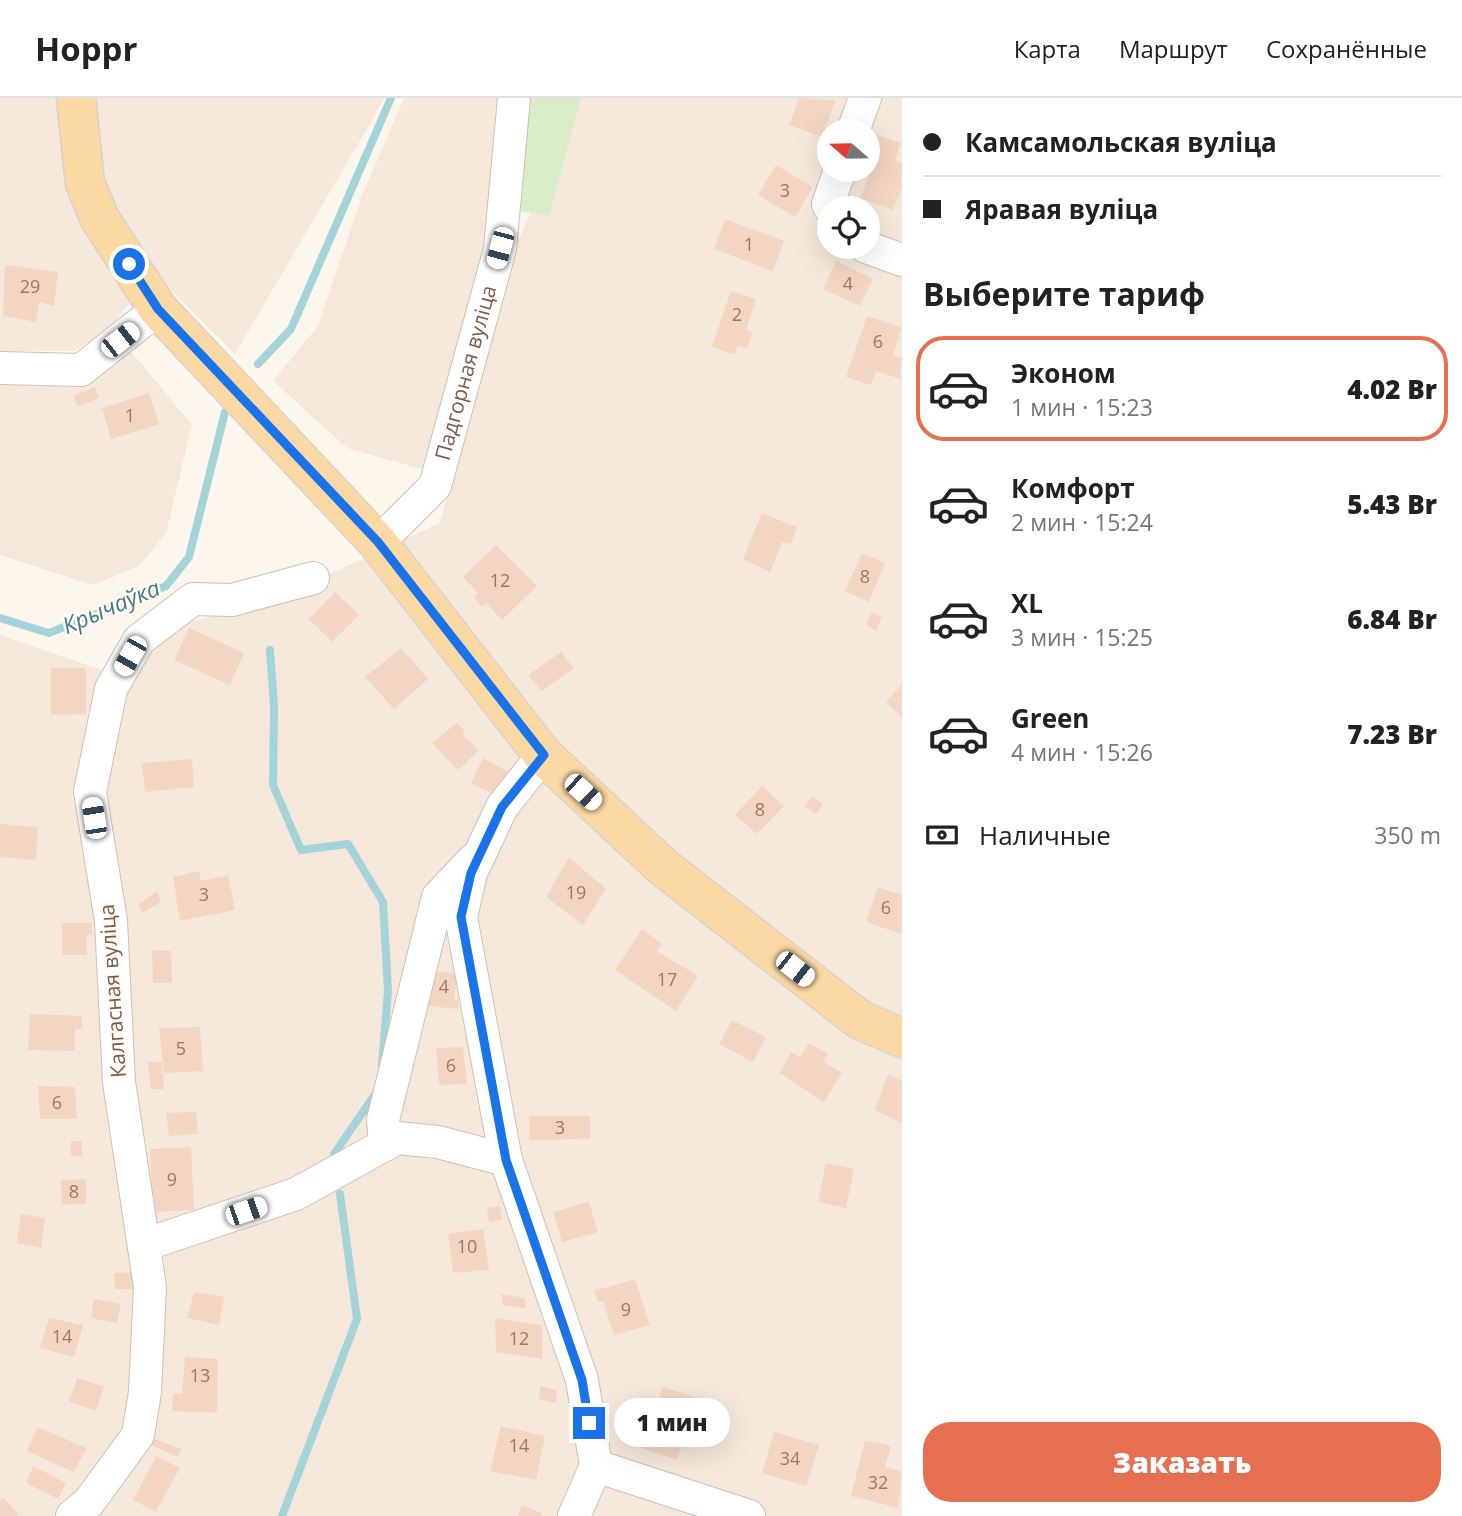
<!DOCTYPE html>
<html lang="ru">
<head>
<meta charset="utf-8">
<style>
	:root { --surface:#fff; --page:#f2f2f2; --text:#222; --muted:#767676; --line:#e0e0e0; --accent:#e76f51 }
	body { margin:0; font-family:"Open Sans",sans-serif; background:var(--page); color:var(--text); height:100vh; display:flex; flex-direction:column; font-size:26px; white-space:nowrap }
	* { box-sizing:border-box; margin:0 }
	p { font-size:23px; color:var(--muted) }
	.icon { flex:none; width:38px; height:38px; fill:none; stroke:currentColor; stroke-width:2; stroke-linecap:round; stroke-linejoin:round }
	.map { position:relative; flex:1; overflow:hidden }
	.side { display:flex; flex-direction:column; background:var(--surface); width:560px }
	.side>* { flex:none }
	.guide { display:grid; align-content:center; height:154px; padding:0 21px; background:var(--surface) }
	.needle { width:46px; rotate:290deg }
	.fabs { position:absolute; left:817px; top:21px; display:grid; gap:14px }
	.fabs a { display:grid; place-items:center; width:63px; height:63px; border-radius:50%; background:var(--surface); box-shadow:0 7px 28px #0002; font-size:35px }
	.end { position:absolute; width:32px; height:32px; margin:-16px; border:9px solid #1a73e8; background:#fff; box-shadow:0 0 0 4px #fff }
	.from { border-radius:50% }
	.bubble { position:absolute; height:49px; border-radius:24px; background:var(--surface); box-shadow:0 7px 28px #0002; font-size:23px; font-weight:800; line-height:49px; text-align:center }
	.car { position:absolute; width:21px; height:42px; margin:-21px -10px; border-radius:9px; box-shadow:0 0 5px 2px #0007; background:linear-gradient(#fff 24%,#345 0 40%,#fff 0 76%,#345 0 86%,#fff 0) }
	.guide b { display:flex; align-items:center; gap:24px; height:66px; font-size:26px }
	.guide b+b { border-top:2px solid var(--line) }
	.guide i { width:18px; height:18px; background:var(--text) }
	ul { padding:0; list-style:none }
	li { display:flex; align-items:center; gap:21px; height:105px; margin:0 14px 10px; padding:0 7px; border:4px solid transparent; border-radius:28px }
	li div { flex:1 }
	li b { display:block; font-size:26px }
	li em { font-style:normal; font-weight:800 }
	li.active { border-color:var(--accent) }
	li>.icon { width:63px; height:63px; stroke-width:1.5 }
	h2 { padding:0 21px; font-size:32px; line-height:84px }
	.pay { display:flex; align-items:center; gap:18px; height:77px; padding:0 21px; font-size:26px }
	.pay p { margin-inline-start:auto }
	.action { display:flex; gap:14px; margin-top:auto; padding:14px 21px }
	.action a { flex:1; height:80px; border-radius:28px; background:var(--accent); color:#fff; font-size:28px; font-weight:800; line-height:80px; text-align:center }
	header { display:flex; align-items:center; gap:42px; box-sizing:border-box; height:98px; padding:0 35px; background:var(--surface); border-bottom:2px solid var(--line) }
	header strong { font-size:33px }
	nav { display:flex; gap:38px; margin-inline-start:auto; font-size:24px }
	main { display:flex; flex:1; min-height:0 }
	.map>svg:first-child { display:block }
</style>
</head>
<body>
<header>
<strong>Hoppr</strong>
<nav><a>Карта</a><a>Маршрут</a><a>Сохранённые</a></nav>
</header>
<main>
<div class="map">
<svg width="902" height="1418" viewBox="0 0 902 1418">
	<rect width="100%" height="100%" fill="#fdf6ec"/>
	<path fill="#f5e8da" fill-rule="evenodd" d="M0,0H385L235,256L153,175L110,230L74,253H0Z
		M404,0H501L486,151L428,373L347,350L273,283L318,228L363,95Z
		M579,0H902V1418H0V537L125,580L165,529L263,507L440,425L509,165ZM830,33H868V72H830ZM830,110H868V149H830Z
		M130,252L192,327L166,435L139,468L93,487L0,457V284L30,289L84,282Z"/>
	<path fill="#d8ecc9" d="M528,0H581L549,118L521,113Z"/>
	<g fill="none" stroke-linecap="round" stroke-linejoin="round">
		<path stroke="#a5d3da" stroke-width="8" d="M258,266L291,231L391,0
			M0,520L49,535L166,488L189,459L225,314
			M270,552L274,608L273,687L301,752L348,746L383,804L388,893L382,966
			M334,1056L376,995
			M282,1418L357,1221L340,1096"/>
	</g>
	<path fill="#f3d5c3" d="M799,0L836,2L822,39L789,27Z
		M871,35L901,45L895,62L902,65V89L893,112L860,100L878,56L868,53Z
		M776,67L813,89L795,119L758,97Z
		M725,121L784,143L773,173L714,151Z
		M836,163L873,181L860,208L823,191Z
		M5,167L58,174L54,208L39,204L36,224L3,218Z
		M731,193L756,201L746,232L753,234L747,251L738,247L735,257L712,249Z
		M867,218L902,230L893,257L902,260L900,281L876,273L871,287L846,279Z
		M95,289L99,300L78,309L73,298Z
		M149,295L159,326L111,341L102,310Z
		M762,415L797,429L791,446L782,444L770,474L743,461Z
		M496,447L537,488L502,522L486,505L482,509L474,499L478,495L463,479Z
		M862,455L885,465L869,504L845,493Z
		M335,494L359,517L332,544L309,521Z
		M872,514L882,519L876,533L866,527Z
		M189,530L244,555L230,587L174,562Z
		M401,550L428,581L394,611L365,579Z
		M561,554L574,570L542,593L528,577Z
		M51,570H86V616L51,617Z
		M902,586V619L886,604Z
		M457,625L465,632L462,636L479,652L458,672L432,645Z
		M483,660L508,674L497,698L471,685Z
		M192,661L194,689L145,694L142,665Z
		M762,688L784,708L757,736L735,717Z
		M813,698L823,706L816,716L805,708Z
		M0,726L38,729L36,762L0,759Z
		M569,759L606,791L583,827L546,799Z
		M199,773L201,783L228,777L235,812L180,823L173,779Z
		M878,789L902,797V836L866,824Z
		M157,793L161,804L142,815L138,807Z
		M62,825H92V837H87V857H62Z
		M642,831L662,846L657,853L698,878L676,913L615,872Z
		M152,852L171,853L172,885H153Z
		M436,873L458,876L454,902H458V911L428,908Z
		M30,916L82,918V931H75V953L28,952Z
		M732,922L766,939L753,964L719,946Z
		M200,929L203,973L164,975L159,930Z
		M809,945L828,956L824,964L842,975L824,1004L780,975L791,954L800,959Z
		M463,949L467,986L439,987L436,950Z
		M148,964H162L164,991H151Z
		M888,976L902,983V1025L875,1012Z
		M38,988L75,989L77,1021H40Z
		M196,1014L198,1036L169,1038L166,1015Z
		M529,1018H590V1041L529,1042Z
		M71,1043H82V1059L71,1058Z
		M191,1049L194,1112L153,1114L150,1051Z
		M826,1065L854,1071L846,1110L818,1104Z
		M86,1081V1106L62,1107L61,1082Z
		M589,1104L598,1134L562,1144L553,1114Z
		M500,1108L502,1122L489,1124L487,1110Z
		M21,1116L45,1120L41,1150L17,1145Z
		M483,1131L489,1172L453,1175L448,1136Z
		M137,1174L138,1191H115L114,1175Z
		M635,1181L650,1227L614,1237L603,1203L598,1204L594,1193Z
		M194,1194L224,1199L219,1227L187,1220Z
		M501,1196L525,1200L526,1211L503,1207Z
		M94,1201L121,1206L117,1225L91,1220Z
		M49,1220L83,1227L74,1259L40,1250Z
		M495,1220L542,1227V1261L496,1254Z
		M185,1259L218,1261L217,1315L172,1313L173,1295L182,1296Z
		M77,1280L104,1289L96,1313L69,1304Z
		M540,1288L557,1292L556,1305L539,1301Z
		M663,1289L698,1300L677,1362L625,1344L634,1318L652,1323Z
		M501,1328L545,1338L536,1382L490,1373Z
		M37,1329L87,1350L73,1374L27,1353Z
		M774,1334L819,1347L806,1388L762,1375Z
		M153,1340L181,1351L178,1359L151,1347Z
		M865,1342L891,1348L885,1369L902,1374L898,1410L851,1398Z
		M156,1358L180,1370L156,1414L133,1402Z
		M33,1368L66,1385L58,1401L26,1385Z
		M3,1399L20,1418H0V1402Z
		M522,1407L542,1415L541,1418H518Z"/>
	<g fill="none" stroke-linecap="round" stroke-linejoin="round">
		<defs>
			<g id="minor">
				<path d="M853,33L865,0"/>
				<path d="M830,110L828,106L840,72"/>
				<path d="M866,149L902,162"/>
				<path d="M0,270L81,272L158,211"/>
				<path id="s1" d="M378,445L435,388L500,151L514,0"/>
				<path d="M543,657L502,709L471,775L461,819L506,1062L582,1282L596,1368L574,1418"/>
				<path d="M385,1047L383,1022L438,799L473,762"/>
				<path d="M144,1147L296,1096L397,1040L438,1044L506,1062"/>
				<path d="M596,1368L749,1418"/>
				<path d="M72,1418L89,1404L138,1337L145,1294L150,1189L119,984L111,823L90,694L111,591L139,542L193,501L232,502L313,480"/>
			</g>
			<path id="major" d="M76,0L85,85L100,121L158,211L378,445L543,657L663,769L860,922L902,940"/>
		</defs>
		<use href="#minor" stroke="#d1beb0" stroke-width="34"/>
		<use href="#major" stroke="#dad1cd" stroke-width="41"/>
		<use href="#minor" stroke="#fff" stroke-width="32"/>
		<use href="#major" stroke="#fbd9a5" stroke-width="38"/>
	</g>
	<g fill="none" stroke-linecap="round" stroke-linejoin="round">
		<path stroke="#1a73e8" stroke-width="9" d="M129,166L158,211L378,444L544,657L502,709L471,775L461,819L506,1062L582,1282L589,1325"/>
	</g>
	<g text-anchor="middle" stroke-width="5" stroke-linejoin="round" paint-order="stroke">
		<g font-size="18" fill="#987a6a">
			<text x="785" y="99">3</text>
			<text x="749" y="153">1</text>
			<text x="848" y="192">4</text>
			<text x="30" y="195">29</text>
			<text x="737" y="223">2</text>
			<text x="878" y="250">6</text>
			<text x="130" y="324">1</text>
			<text x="865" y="485">8</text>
			<text x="500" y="489">12</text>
			<text x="760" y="718">8</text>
			<text x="576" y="801">19</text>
			<text x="204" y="803">3</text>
			<text x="886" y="816">6</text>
			<text x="667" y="888">17</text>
			<text x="444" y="895">4</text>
			<text x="181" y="957">5</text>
			<text x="451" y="974">6</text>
			<text x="57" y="1011">6</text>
			<text x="560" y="1036">3</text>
			<text x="172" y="1088">9</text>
			<text x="74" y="1100">8</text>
			<text x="467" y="1155">10</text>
			<text x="626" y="1218">9</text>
			<text x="62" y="1245">14</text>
			<text x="519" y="1247">12</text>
			<text x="200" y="1284">13</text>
			<text x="519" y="1354">14</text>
			<text x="790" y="1367">34</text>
			<text x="878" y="1391">32</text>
		</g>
		<g font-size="21" fill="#7a5c4d" stroke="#fffaf3">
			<text dy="7" stroke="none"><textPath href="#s1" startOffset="198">Падгорная вуліца</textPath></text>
			<text transform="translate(113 893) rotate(-94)" y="7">Калгасная вуліца</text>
		</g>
		<g font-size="23" font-style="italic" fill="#437c86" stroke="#fffaf3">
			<text transform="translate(111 509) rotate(-23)" y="8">Крычаўка</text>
		</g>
	</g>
</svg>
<div class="fabs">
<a><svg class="needle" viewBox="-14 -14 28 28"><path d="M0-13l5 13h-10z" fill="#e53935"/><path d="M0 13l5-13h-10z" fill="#767676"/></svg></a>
<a><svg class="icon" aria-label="locate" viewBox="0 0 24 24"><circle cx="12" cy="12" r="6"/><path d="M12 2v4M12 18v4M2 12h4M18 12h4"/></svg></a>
</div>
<i class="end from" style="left:129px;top:166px"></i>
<i class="end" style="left:589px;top:1325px"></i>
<div class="bubble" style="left:614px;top:1300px;width:116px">1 мин</div>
<i class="car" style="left:500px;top:150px;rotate:195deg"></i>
<i class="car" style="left:120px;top:242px;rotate:52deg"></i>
<i class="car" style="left:130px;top:558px;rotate:210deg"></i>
<i class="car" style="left:583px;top:694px;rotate:133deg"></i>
<i class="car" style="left:94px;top:720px;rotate:351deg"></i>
<i class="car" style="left:795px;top:871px;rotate:128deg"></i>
<i class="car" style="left:246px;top:1113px;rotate:71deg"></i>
</div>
<section class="side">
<div class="guide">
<b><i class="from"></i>Камсамольская вуліца</b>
<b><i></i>Яравая вуліца</b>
</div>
<h2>Выберите тариф</h2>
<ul>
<li class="active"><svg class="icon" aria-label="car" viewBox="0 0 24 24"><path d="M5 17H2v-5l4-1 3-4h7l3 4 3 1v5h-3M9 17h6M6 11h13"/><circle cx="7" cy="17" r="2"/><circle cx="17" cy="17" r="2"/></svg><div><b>Эконом</b><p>1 мин · 15:23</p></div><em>4.02 Br</em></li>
<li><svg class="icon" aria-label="car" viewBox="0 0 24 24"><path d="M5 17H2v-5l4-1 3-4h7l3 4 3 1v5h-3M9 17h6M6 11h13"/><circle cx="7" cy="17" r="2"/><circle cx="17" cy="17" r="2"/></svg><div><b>Комфорт</b><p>2 мин · 15:24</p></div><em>5.43 Br</em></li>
<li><svg class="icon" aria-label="car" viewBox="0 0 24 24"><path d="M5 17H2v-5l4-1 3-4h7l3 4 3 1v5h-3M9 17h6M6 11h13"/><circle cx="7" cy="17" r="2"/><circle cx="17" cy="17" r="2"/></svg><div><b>XL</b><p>3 мин · 15:25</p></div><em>6.84 Br</em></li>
<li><svg class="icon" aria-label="car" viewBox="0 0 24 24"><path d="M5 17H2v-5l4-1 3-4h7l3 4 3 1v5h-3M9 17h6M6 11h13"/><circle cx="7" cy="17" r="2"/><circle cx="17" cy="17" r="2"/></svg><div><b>Green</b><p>4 мин · 15:26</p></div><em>7.23 Br</em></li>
</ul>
<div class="pay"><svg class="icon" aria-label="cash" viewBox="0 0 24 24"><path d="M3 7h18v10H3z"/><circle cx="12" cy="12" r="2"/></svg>Наличные<p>350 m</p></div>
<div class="action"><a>Заказать</a></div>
</section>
</main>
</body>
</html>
